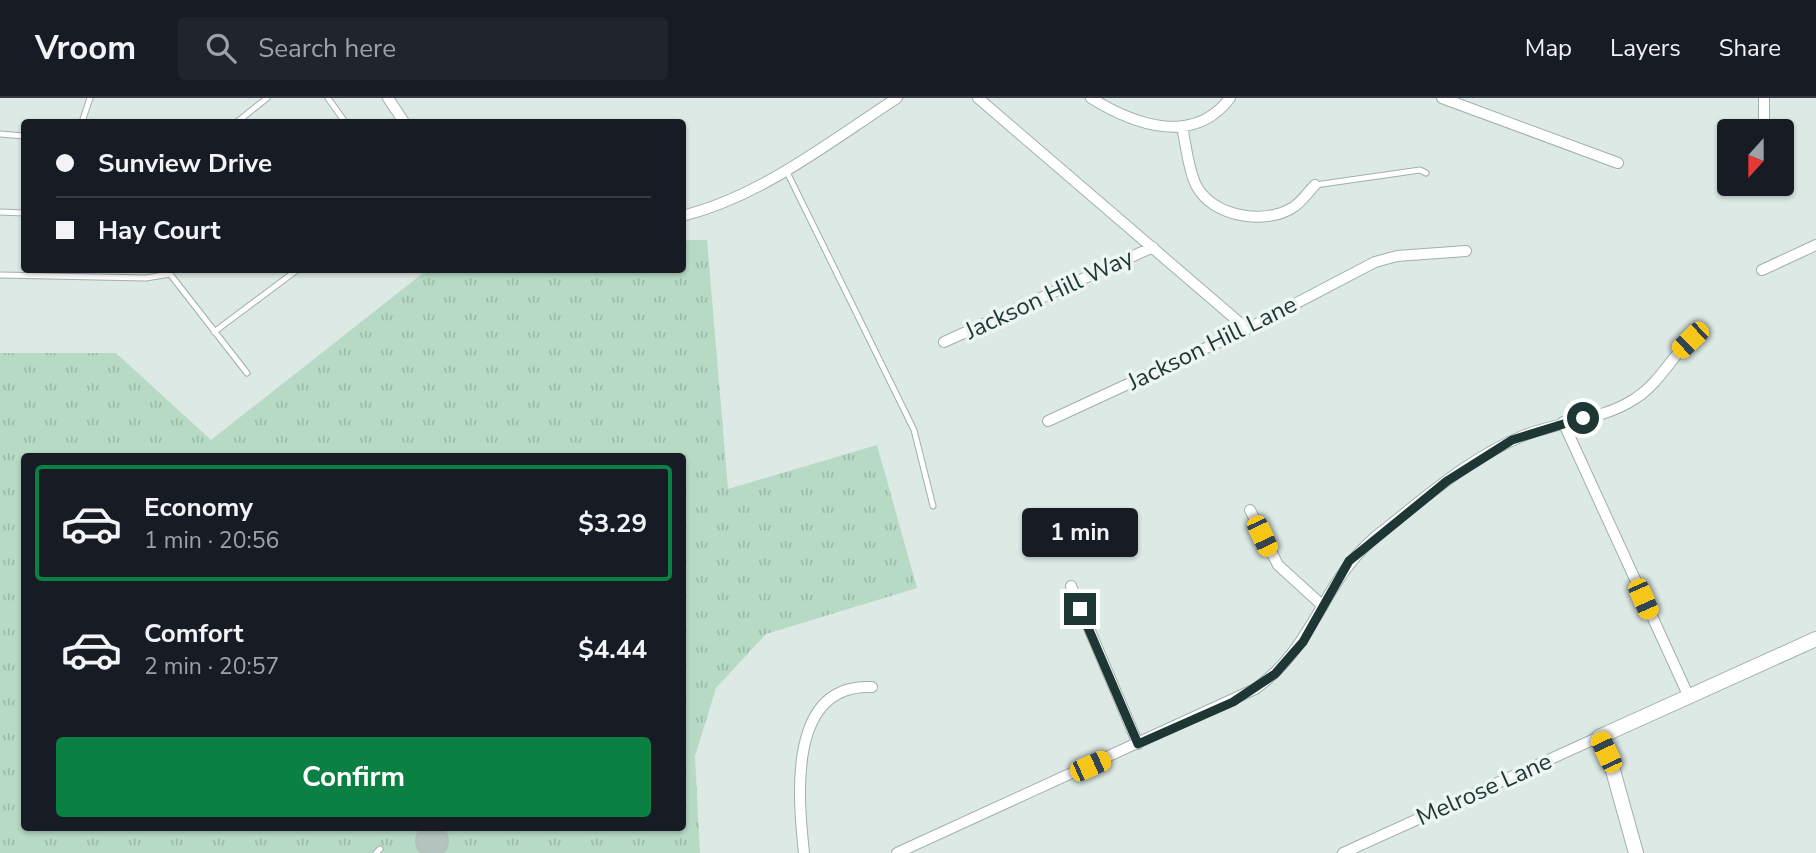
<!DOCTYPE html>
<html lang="en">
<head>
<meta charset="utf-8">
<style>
	:root { --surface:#171b24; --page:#20242c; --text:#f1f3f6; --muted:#9ea1a6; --line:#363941; --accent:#0b8043 }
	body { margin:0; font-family:"Nunito Sans",sans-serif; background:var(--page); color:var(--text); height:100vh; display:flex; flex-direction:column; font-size:26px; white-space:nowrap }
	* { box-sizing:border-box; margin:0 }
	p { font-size:23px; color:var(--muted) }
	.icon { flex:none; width:38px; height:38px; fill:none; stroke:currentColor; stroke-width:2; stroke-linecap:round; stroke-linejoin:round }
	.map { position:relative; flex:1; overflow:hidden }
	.drawer { position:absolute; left:21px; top:355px; width:665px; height:378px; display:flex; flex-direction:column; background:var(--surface); border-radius:7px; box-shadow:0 2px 5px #0004 }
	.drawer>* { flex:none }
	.hud { position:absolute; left:21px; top:21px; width:665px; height:154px; border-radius:7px; box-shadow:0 2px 5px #0004; display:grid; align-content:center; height:154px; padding:0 35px; background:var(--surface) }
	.needle { width:46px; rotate:201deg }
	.fabs { position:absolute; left:1717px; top:21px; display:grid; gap:14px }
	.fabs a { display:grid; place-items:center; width:77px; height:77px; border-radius:7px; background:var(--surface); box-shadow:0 2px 5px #0004; font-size:35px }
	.end { position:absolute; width:32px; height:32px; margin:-16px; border:9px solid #1f3734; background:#fff; box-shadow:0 0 0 4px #fff }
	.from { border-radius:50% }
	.bubble { position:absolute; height:49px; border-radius:7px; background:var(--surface); box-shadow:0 2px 5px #0004; font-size:23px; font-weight:700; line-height:49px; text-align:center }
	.car { position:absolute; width:21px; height:42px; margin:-21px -10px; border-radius:9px; box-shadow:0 0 5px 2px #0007; background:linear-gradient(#f5c518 24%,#345 0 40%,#f5c518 0 76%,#345 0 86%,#f5c518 0) }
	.hud b { display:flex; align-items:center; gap:24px; height:66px; font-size:26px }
	.hud b+b { border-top:2px solid var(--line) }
	.hud i { width:18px; height:18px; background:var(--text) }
	ul { padding:12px 0 0; list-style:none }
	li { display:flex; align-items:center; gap:21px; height:116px; margin:0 14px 10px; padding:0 21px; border:4px solid transparent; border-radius:7px }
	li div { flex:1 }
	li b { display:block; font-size:26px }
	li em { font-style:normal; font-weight:700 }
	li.selected { border-color:var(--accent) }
	li>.icon { width:63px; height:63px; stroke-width:1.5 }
	.primary-button { display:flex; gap:14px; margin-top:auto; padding:14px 35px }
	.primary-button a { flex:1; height:80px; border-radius:7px; background:var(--accent); color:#fff; font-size:28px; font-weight:700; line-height:80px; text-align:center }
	header { display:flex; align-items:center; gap:42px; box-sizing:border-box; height:98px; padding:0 35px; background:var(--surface); border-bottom:2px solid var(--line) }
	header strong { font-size:33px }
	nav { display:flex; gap:38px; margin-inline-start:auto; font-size:24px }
	.search { width:490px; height:63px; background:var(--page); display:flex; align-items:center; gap:18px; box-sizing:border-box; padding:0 24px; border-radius:7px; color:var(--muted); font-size:26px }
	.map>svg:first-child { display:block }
</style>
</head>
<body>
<header>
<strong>Vroom</strong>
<div class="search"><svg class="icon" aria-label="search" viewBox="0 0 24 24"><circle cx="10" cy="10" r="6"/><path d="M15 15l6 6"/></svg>Search here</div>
<nav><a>Map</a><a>Layers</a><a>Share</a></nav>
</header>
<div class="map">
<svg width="1816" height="755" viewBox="0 0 1816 755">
	<defs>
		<pattern id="grass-tufts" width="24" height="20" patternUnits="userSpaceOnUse" patternTransform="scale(1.75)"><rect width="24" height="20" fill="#b6dac3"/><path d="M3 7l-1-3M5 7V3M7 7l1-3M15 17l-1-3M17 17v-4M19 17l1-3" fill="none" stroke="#9cbca8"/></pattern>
	</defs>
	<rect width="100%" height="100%" fill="#dde9e5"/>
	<path fill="url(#grass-tufts)" fill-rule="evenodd" d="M683,142H707L728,391L877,347L917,490L766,536L716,590L695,658L700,755H0V255H116L211,342L427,172H682ZM24,359H682V730H24Z"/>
	<path fill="#b3c3be" stroke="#b0c2bc" stroke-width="2" d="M416 743a16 16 0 1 1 32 0a16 16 0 1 1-32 0Z"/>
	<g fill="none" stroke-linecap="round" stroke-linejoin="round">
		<defs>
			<path id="service" d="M328,0L345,24
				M82,24L90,0
				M237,24L267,0
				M0,36L24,38
				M786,72L914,332L933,408
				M1315,87L1420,72L1426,75
				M0,114L24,115
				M0,177L146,180L170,176L247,275
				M214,234L297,172
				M376,755L380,751"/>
			<path id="minor" d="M388,0L404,24
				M978,0L1247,231
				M1091,0C1133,26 1193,49 1230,0
				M1442,0L1618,65
				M1764,21V0
				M1182,29C1186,46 1188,71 1196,87C1212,119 1264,127 1292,110C1301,105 1308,94 1315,87
				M682,118C762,98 829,44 897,0
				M1762,172L1816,147
				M944,244L1153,149
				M1048,323L1247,231L1375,164L1397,158L1466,153
				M1563,324L1689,599
				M1250,412L1278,467L1323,508
				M1071,488L1138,646
				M804,755C798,699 787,585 872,589
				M897,755L1255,591C1317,547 1322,481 1380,435C1426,399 1470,359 1525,337C1561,323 1604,322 1636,300C1659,285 1670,261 1690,242
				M1343,755L1599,639"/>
			<path id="tertiary" d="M1636,755L1612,669L1599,639L1816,541"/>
		</defs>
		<use href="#service" stroke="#a0b0ac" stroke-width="7"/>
		<use href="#minor" stroke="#a0b0ac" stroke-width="12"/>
		<use href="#tertiary" stroke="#a0b0ac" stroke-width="16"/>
		<use href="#service" stroke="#fff" stroke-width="5"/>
		<use href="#minor" stroke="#fff" stroke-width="10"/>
		<use href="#tertiary" stroke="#fff" stroke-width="14"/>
	</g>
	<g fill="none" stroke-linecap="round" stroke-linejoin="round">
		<path stroke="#1f3734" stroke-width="9" d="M1080,511L1138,646L1233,604L1275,576L1303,544L1349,463L1447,383L1512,342L1583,320"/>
	</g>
	<g text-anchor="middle" stroke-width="7" stroke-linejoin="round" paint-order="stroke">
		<g font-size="24" fill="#1f3734" stroke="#edf6f2">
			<text transform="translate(1049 196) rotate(-25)" y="8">Jackson Hill Way</text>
			<text transform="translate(1212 245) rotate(-26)" y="8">Jackson Hill Lane</text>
			<text transform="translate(1484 691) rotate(-24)" y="8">Melrose Lane</text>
		</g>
	</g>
</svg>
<div class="fabs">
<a><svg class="needle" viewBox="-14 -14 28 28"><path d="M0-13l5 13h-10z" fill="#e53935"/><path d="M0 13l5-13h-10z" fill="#9ea1a6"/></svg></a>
</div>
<i class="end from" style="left:1583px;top:320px"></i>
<i class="end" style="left:1080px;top:511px"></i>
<div class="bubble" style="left:1022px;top:410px;width:116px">1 min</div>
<i class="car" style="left:1690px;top:242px;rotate:226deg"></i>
<i class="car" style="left:1262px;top:438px;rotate:155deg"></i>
<i class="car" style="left:1643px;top:501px;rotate:156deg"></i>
<i class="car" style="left:1606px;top:654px;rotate:335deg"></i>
<i class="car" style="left:1090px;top:668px;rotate:66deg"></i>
<div class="hud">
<b><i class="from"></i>Sunview Drive</b>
<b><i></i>Hay Court</b>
</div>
<section class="drawer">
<ul>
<li class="selected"><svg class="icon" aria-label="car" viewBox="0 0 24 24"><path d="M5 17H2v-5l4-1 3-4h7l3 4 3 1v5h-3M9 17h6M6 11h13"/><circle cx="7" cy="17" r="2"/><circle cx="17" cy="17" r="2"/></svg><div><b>Economy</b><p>1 min · 20:56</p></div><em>$3.29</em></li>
<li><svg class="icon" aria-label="car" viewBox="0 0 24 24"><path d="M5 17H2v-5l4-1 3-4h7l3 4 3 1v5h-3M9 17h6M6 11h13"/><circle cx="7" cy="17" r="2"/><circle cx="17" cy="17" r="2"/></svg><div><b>Comfort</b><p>2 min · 20:57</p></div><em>$4.44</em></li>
</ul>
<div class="primary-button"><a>Confirm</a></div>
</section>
</div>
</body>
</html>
